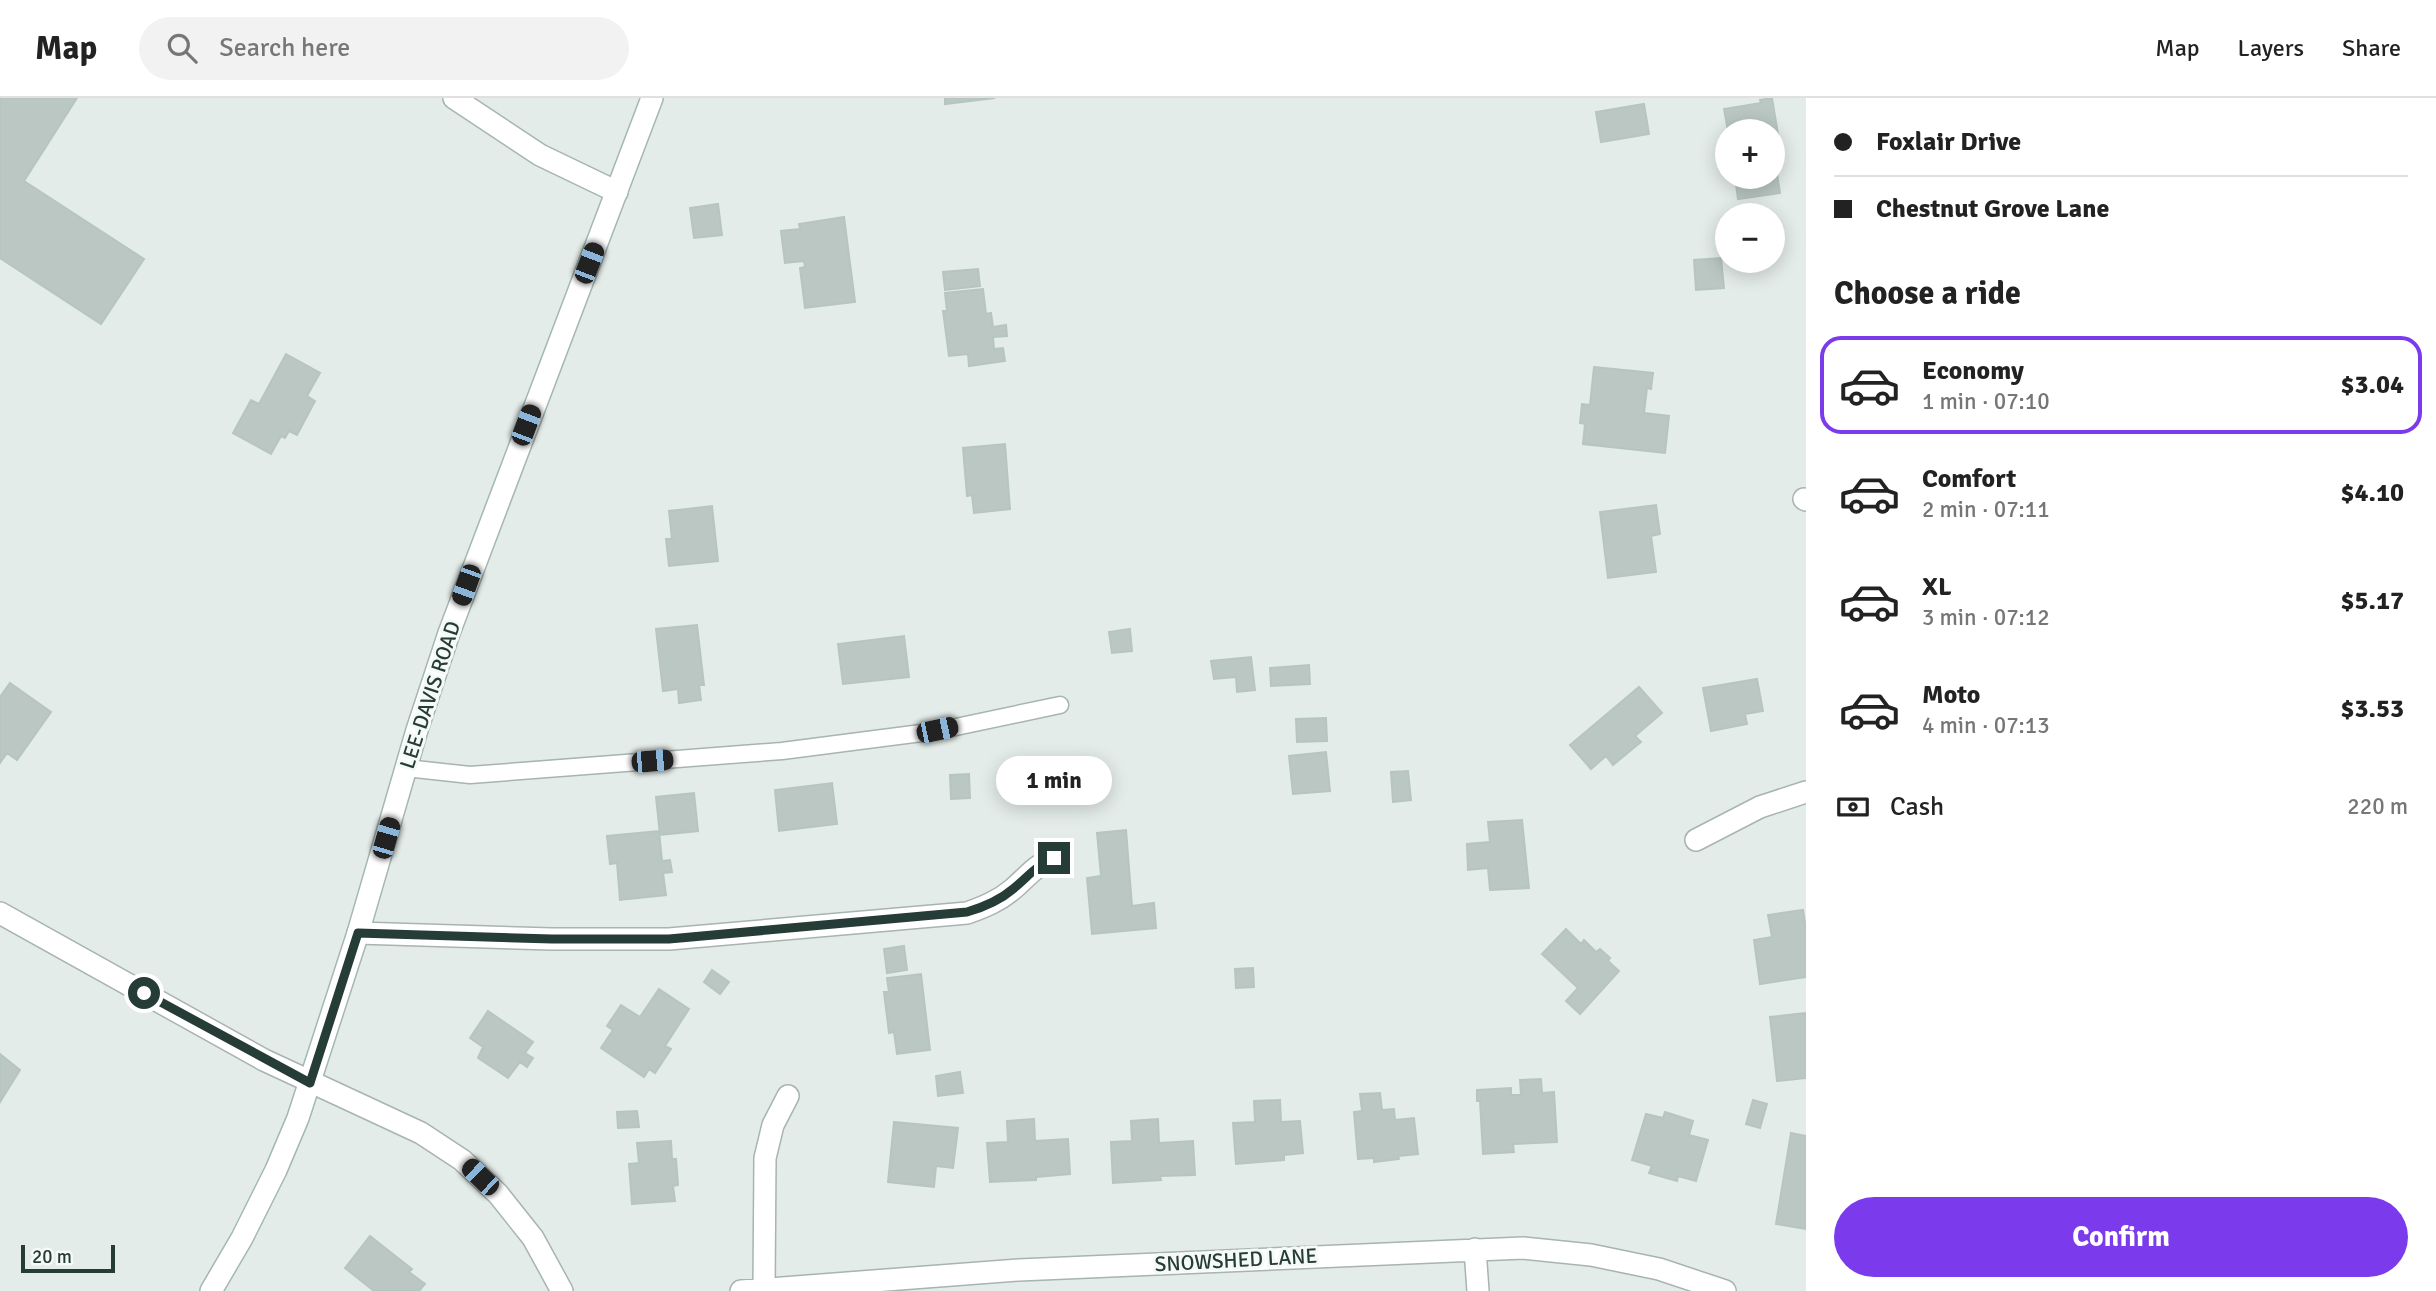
<!DOCTYPE html>
<html lang="en">
<head>
<meta charset="utf-8">
<style>
	:root { --surface:#fff; --page:#f2f2f2; --text:#222; --muted:#767676; --line:#e0e0e0; --accent:#7c3aed }
	body { margin:0; font-family:Signika,sans-serif; background:var(--page); color:var(--text); height:100vh; display:flex; flex-direction:column; font-size:26px; white-space:nowrap }
	* { box-sizing:border-box; margin:0 }
	p { font-size:23px; color:var(--muted) }
	.icon { flex:none; width:38px; height:38px; fill:none; stroke:currentColor; stroke-width:2; stroke-linecap:round; stroke-linejoin:round }
	.map { position:relative; flex:1; overflow:hidden }
	.side { display:flex; flex-direction:column; background:var(--surface); width:630px }
	.side>* { flex:none }
	.banner { display:grid; align-content:center; height:154px; padding:0 28px; background:var(--surface) }
	.tools { position:absolute; left:1715px; top:21px; display:grid; gap:14px }
	.tools a { display:grid; place-items:center; width:70px; height:70px; border-radius:50%; background:var(--surface); box-shadow:0 4px 18px #0003; font-size:35px }
	.scale { position:absolute; left:21px; bottom:18px; width:94px; box-sizing:border-box; padding-left:7px; border:4px solid #263c37; border-top:0; font-size:19px; line-height:24px; white-space:nowrap; color:#263c37; -webkit-text-stroke:5px #f5f9f7; paint-order:stroke }
	.end { position:absolute; width:32px; height:32px; margin:-16px; border:9px solid #263c37; background:#fff; box-shadow:0 0 0 4px #fff }
	.from { border-radius:50% }
	.bubble { position:absolute; height:49px; border-radius:24px; background:var(--surface); box-shadow:0 4px 18px #0003; font-size:23px; font-weight:800; line-height:49px; text-align:center }
	.car { position:absolute; width:21px; height:42px; margin:-21px -10px; border-radius:9px; box-shadow:0 0 5px 2px #0007; background:linear-gradient(#222 24%,#8ab4d8 0 40%,#222 0 76%,#8ab4d8 0 86%,#222 0) }
	.banner b { display:flex; align-items:center; gap:24px; height:66px; font-size:26px }
	.banner b+b { border-top:2px solid var(--line) }
	.banner i { width:18px; height:18px; background:var(--text) }
	ul { padding:0; list-style:none }
	li { display:flex; align-items:center; gap:21px; height:98px; margin:0 14px 10px; padding:0 14px; border:4px solid transparent; border-radius:21px }
	li div { flex:1 }
	li b { display:block; font-size:26px }
	li em { font-style:normal; font-weight:800 }
	li.on { border-color:var(--accent) }
	li>.icon { width:63px; height:63px; stroke-width:1.5 }
	h2 { padding:0 28px; font-size:32px; line-height:84px }
	.pay { display:flex; align-items:center; gap:18px; height:77px; padding:0 28px; font-size:26px }
	.pay p { margin-inline-start:auto }
	.action { display:flex; gap:14px; margin-top:auto; padding:14px 28px }
	.action a { flex:1; height:80px; border-radius:42px; background:var(--accent); color:#fff; font-size:28px; font-weight:800; line-height:80px; text-align:center }
	header { display:flex; align-items:center; gap:42px; box-sizing:border-box; height:98px; padding:0 35px; background:var(--surface); border-bottom:2px solid var(--line) }
	header strong { font-size:33px }
	nav { display:flex; gap:38px; margin-inline-start:auto; font-size:24px }
	.search { width:490px; height:63px; background:var(--page); display:flex; align-items:center; gap:18px; box-sizing:border-box; padding:0 24px; border-radius:38px; color:var(--muted); font-size:26px }
	main { display:flex; flex:1; min-height:0 }
	.map>svg:first-child { display:block }
</style>
</head>
<body>
<header>
<strong>Map</strong>
<div class="search"><svg class="icon" aria-label="search" viewBox="0 0 24 24"><circle cx="10" cy="10" r="6"/><path d="M15 15l6 6"/></svg>Search here</div>
<nav><a>Map</a><a>Layers</a><a>Share</a></nav>
</header>
<main>
<div class="map">
<svg width="1806" height="1193" viewBox="0 0 1806 1193">
	<rect width="100%" height="100%" fill="#e4ece9"/>
	<path fill="#bac7c2" stroke="#b7c5c0" stroke-width="2" d="M0,0H77L24,83L144,161L101,226L0,160Z
		M945,0H995L945,6Z
		M1772,0L1778,36H1773V33H1728L1724,11L1761,5L1760,2Z
		M1644,6L1649,36L1601,44L1596,14Z
		M1773,50L1780,95L1738,101L1735,79H1773Z
		M718,106L722,137L694,140L690,110Z
		M844,119L855,204L805,210L800,170L805,169L804,163L785,165L781,133L800,131L799,126Z
		M1721,160L1724,190L1696,192L1694,162Z
		M978,171L980,188L945,192L943,174Z
		M983,191L986,216L991,215L993,229L1006,227L1007,238L993,239L994,251L1003,250L1005,263L969,268L968,256L949,258L943,213H947L945,195Z
		M286,256L320,275L307,298L315,303L297,337L289,333L285,340L281,338L271,356L233,335L251,302L259,306Z
		M1594,269L1653,275L1651,291L1647,290L1644,315L1669,318L1665,355L1583,346L1585,326L1580,325L1582,306L1590,307Z
		M1005,346L1010,411L974,415L972,397L967,398L963,350Z
		M1656,407L1660,436L1651,438L1656,474L1608,480L1600,414Z
		M712,408L718,463L669,468L666,441H672L669,413Z
		M697,527L704,587H699L701,602L679,605L678,591L663,593L656,531Z
		M1130,531L1132,553L1112,555L1109,534Z
		M904,538L909,579L843,586L838,546Z
		M1251,559L1255,592L1237,594L1236,579L1214,581L1211,563Z
		M1309,567L1310,586L1271,588L1270,570Z
		M1757,581L1763,613L1745,616L1747,626L1711,633L1703,590Z
		M10,585L51,614L17,662L7,655L0,665V599Z
		M1639,589L1662,615L1635,638L1641,644L1613,667L1606,658L1591,671L1570,647Z
		M1326,620L1327,643L1297,644L1296,621Z
		M1326,654L1330,693L1293,696L1289,658Z
		M1408,673L1411,702L1393,704L1391,674Z
		M969,676L970,700L951,701L950,677Z
		M832,685L837,726L779,733L775,692Z
		M694,695L698,733L660,737L656,699Z
		M1522,722L1529,790L1490,792L1488,770L1468,772L1467,746L1490,744L1488,724Z
		M1126,732L1132,808L1154,805L1156,830L1092,836L1087,780L1101,778L1097,735Z
		M659,733L662,763L670,762L672,774L663,775L666,797L620,802L617,765L610,766L607,738Z
		M1803,812L1806,831V879L1760,886L1754,842L1772,839L1768,817Z
		M1566,831L1581,846L1584,842L1596,854L1600,851L1610,860L1608,863L1619,873L1580,916L1566,903L1578,890L1542,856Z
		M904,848L907,872L887,875L884,851Z
		M1253,870L1254,889L1236,890L1235,871Z
		M712,872L729,884L720,896L704,884Z
		M921,876L930,952L897,956L894,934L889,935L884,894H889L887,880Z
		M659,891L689,911L665,948L671,951L655,975L649,971L644,979L601,950L613,932L607,928L621,907L640,919Z
		M488,913L533,944L525,955L533,960L527,969L520,964L508,980L478,960L483,949L470,940Z
		M1806,915V980L1777,983L1770,919Z
		M0,956L20,972L0,1004Z
		M960,974L963,995L938,998L936,978Z
		M1541,981L1542,995L1554,994L1557,1044L1513,1046L1514,1054L1483,1056L1480,1003H1477V992L1511,990V997H1521L1520,982Z
		M1380,995L1382,1012L1394,1011L1395,1022L1414,1020L1418,1056L1398,1058L1399,1061L1374,1064V1060L1358,1061L1354,1014L1362,1013L1360,996Z
		M1280,1002L1281,1024L1300,1023L1303,1055L1284,1057V1062L1236,1066L1233,1025L1255,1024L1254,1003Z
		M1753,1002L1767,1006L1760,1030L1746,1026Z
		M637,1013L639,1029L618,1030L617,1014Z
		M1665,1014L1693,1023L1689,1037L1708,1042L1696,1083L1678,1078L1677,1083L1649,1075L1652,1068L1632,1062L1646,1016L1663,1020Z
		M1034,1021L1035,1043L1068,1041L1070,1076L1036,1079V1082L990,1084L987,1045L1008,1044L1007,1023Z
		M1158,1021L1159,1045L1193,1043L1195,1077L1160,1078L1161,1082L1113,1085L1111,1044L1132,1043L1131,1023Z
		M894,1024L958,1030L953,1070L936,1068L934,1089L888,1084Z
		M1791,1035L1806,1038V1131L1776,1126Z
		M671,1043L672,1061H676L678,1087L673,1088L675,1103L632,1106L629,1066L639,1065L637,1045Z
		M370,1138L412,1171L409,1174L425,1186L419,1193H374L345,1170Z"/>
	<g fill="none" stroke-linecap="round" stroke-linejoin="round">
		<defs>
			<path id="lane" d="M406,670L470,677L782,653L937,633L1060,607"/>
			<path id="street" d="M454,0L540,57L617,94
				M1804,401L1806,402
				M1696,742L1760,709L1806,694
				M0,815L264,962L421,1035L462,1062L498,1096L533,1140L562,1193
				M358,835L552,841H669L967,815C984,809 999,803 1013,791C1028,778 1035,768 1054,759
				M1475,1151L1478,1193
				M764,1191L765,1060L773,1027L788,998
				M741,1193L1019,1172L1523,1150L1591,1157L1659,1171L1725,1193"/>
			<path id="secondary" d="M211,1193L242,1140L276,1072L298,1020L358,835L417,632L449,535L652,0"/>
		</defs>
		<use href="#lane" stroke="#a7b4b0" stroke-width="19"/>
		<use href="#street" stroke="#a7b4b0" stroke-width="24"/>
		<use href="#secondary" stroke="#a4b7b1" stroke-width="24"/>
		<use href="#lane" stroke="#fff" stroke-width="16"/>
		<use href="#street" stroke="#fff" stroke-width="21"/>
		<use href="#secondary" stroke="#fff" stroke-width="21"/>
	</g>
	<g fill="none" stroke-linecap="round" stroke-linejoin="round">
		<path stroke="#263c37" stroke-width="9" d="M144,895L310,985L358,835L552,841H669L967,814C984,809 999,803 1013,791C1029,778 1034,769 1054,760"/>
	</g>
	<g text-anchor="middle" stroke-width="6" stroke-linejoin="round" paint-order="stroke">
		<g font-size="21" fill="#263c37" stroke="#f5f9f7">
			<text transform="translate(430 597) rotate(-72)" y="7">LEE-DAVIS ROAD</text>
			<text transform="translate(1236 1162) rotate(-3)" y="7">SNOWSHED LANE</text>
		</g>
	</g>
</svg>
<div class="tools">
<a>+</a>
<a>−</a>
</div>
<div class="scale">20 m</div>
<i class="end from" style="left:144px;top:895px"></i>
<i class="end" style="left:1054px;top:760px"></i>
<div class="bubble" style="left:996px;top:658px;width:116px">1 min</div>
<i class="car" style="left:589px;top:165px;rotate:21deg"></i>
<i class="car" style="left:526px;top:327px;rotate:21deg"></i>
<i class="car" style="left:466px;top:487px;rotate:200deg"></i>
<i class="car" style="left:937px;top:632px;rotate:78deg"></i>
<i class="car" style="left:652px;top:663px;rotate:85deg"></i>
<i class="car" style="left:386px;top:740px;rotate:16deg"></i>
<i class="car" style="left:480px;top:1079px;rotate:314deg"></i>
</div>
<section class="side">
<div class="banner">
<b><i class="from"></i>Foxlair Drive</b>
<b><i></i>Chestnut Grove Lane</b>
</div>
<h2>Choose a ride</h2>
<ul>
<li class="on"><svg class="icon" aria-label="car" viewBox="0 0 24 24"><path d="M5 17H2v-5l4-1 3-4h7l3 4 3 1v5h-3M9 17h6M6 11h13"/><circle cx="7" cy="17" r="2"/><circle cx="17" cy="17" r="2"/></svg><div><b>Economy</b><p>1 min · 07:10</p></div><em>$3.04</em></li>
<li><svg class="icon" aria-label="car" viewBox="0 0 24 24"><path d="M5 17H2v-5l4-1 3-4h7l3 4 3 1v5h-3M9 17h6M6 11h13"/><circle cx="7" cy="17" r="2"/><circle cx="17" cy="17" r="2"/></svg><div><b>Comfort</b><p>2 min · 07:11</p></div><em>$4.10</em></li>
<li><svg class="icon" aria-label="car" viewBox="0 0 24 24"><path d="M5 17H2v-5l4-1 3-4h7l3 4 3 1v5h-3M9 17h6M6 11h13"/><circle cx="7" cy="17" r="2"/><circle cx="17" cy="17" r="2"/></svg><div><b>XL</b><p>3 min · 07:12</p></div><em>$5.17</em></li>
<li><svg class="icon" aria-label="car" viewBox="0 0 24 24"><path d="M5 17H2v-5l4-1 3-4h7l3 4 3 1v5h-3M9 17h6M6 11h13"/><circle cx="7" cy="17" r="2"/><circle cx="17" cy="17" r="2"/></svg><div><b>Moto</b><p>4 min · 07:13</p></div><em>$3.53</em></li>
</ul>
<div class="pay"><svg class="icon" aria-label="cash" viewBox="0 0 24 24"><path d="M3 7h18v10H3z"/><circle cx="12" cy="12" r="2"/></svg>Cash<p>220 m</p></div>
<div class="action"><a>Confirm</a></div>
</section>
</main>
</body>
</html>
